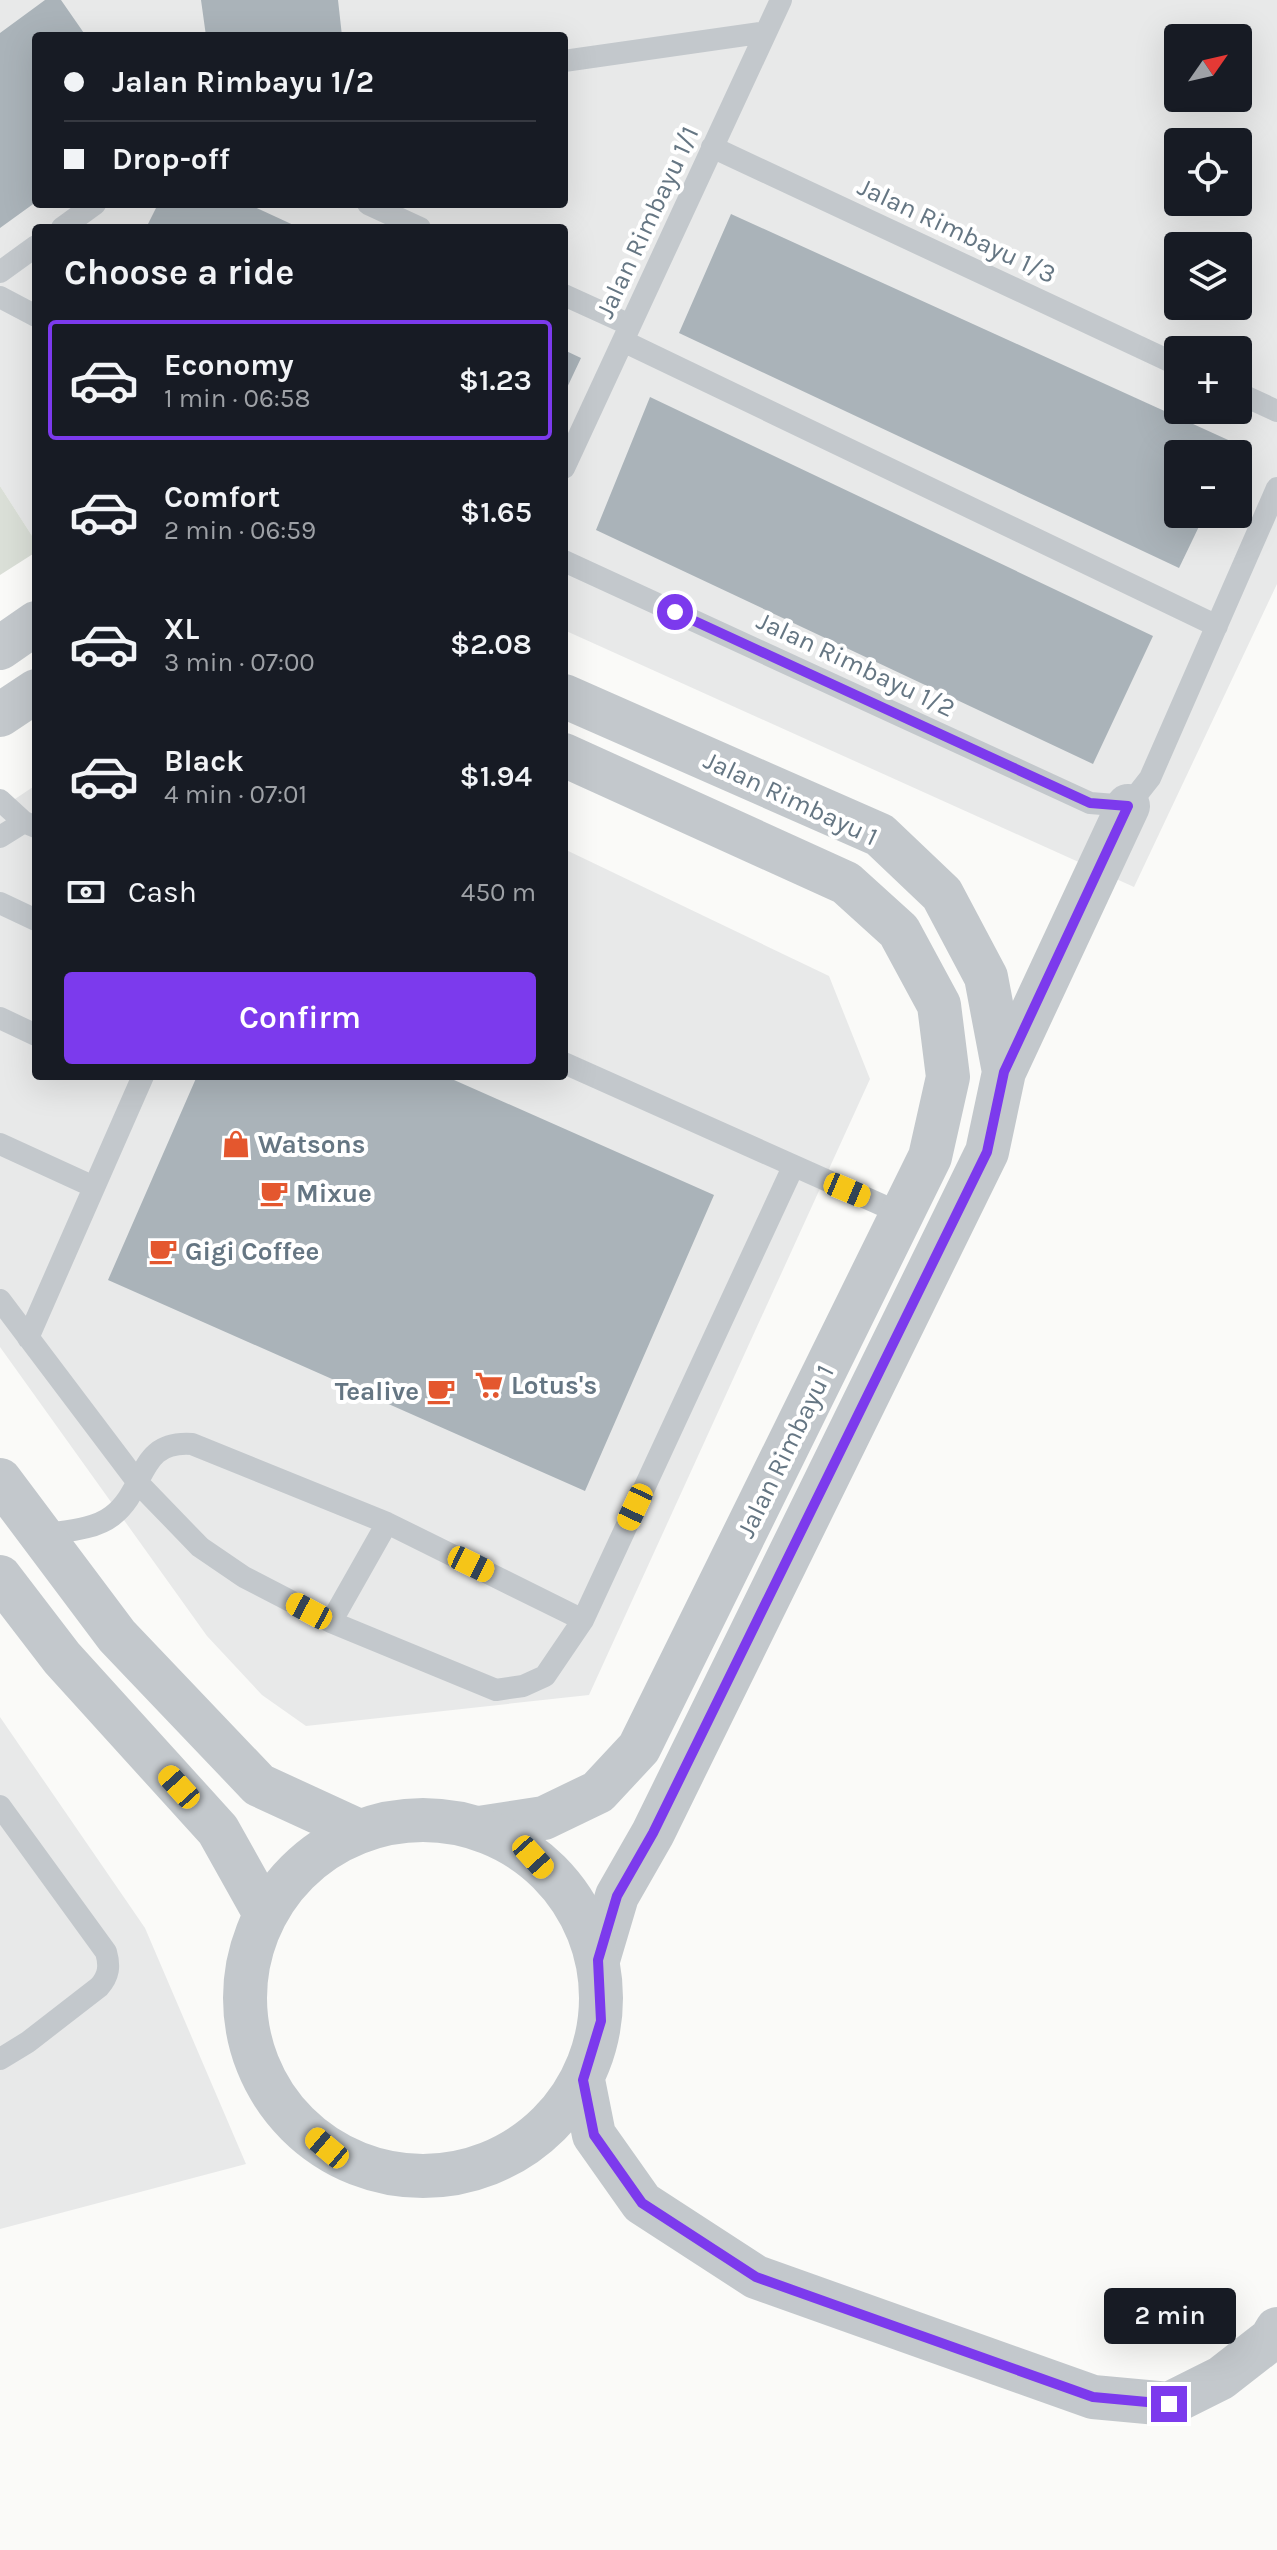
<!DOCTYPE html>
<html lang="en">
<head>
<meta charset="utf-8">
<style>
	:root { --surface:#171b24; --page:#242831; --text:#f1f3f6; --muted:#9ea1a6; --line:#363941; --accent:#7c3aed }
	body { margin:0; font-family:Karla,sans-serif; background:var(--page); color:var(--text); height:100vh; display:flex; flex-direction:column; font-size:30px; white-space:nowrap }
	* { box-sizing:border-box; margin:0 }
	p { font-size:26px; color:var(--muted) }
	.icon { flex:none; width:44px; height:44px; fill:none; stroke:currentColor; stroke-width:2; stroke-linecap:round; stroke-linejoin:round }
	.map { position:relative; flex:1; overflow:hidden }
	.side { position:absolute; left:32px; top:224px; width:536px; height:856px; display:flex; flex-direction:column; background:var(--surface); border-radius:8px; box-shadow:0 8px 32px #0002 }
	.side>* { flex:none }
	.hud { position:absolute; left:32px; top:32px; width:536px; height:176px; border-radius:8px; box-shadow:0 8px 32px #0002; display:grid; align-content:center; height:176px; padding:0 32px; background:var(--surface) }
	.needle { width:52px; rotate:56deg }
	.buttons { position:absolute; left:1164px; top:24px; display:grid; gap:16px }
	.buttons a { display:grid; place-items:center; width:88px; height:88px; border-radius:8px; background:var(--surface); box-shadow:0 8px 32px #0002; font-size:40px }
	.end { position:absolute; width:36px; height:36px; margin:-18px; border:10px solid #7c3aed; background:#fff; box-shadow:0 0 0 4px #fff }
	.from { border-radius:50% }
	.bubble { position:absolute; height:56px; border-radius:8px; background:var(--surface); box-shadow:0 8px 32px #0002; font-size:26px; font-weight:600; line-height:56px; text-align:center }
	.car { position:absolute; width:24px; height:48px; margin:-24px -12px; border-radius:10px; box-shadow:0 0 6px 2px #0007; background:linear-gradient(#f5c518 24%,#345 0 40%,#f5c518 0 76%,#345 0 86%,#f5c518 0) }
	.hud b { display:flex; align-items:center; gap:28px; height:76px; font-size:30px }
	.hud b+b { border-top:2px solid var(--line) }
	.hud i { width:20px; height:20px; background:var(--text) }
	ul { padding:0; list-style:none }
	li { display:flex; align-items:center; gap:24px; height:120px; margin:0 16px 12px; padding:0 16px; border:4px solid transparent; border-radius:8px }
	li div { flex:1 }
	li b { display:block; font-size:30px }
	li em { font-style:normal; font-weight:600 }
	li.current { border-color:var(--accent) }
	li>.icon { width:72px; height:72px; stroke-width:1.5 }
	h2 { padding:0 32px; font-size:36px; line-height:96px }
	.pay { display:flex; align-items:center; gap:20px; height:88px; padding:0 32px; font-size:30px }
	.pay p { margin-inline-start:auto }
	.cta { display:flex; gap:16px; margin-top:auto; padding:16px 32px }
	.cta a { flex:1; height:92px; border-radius:8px; background:var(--accent); color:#fff; font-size:32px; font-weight:600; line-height:92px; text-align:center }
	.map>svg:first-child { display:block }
</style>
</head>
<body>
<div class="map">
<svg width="1277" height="2550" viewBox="0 0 1277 2550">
	<rect width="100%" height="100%" fill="#fafaf8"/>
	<path fill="#e8e9e9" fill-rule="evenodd" d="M0,0H1277V584L1134,887L564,630V228H36V542L0,486ZM36,36H564V204H36ZM1178,38H1238V98H1178ZM1178,142H1238V202H1178ZM1178,246H1238V306H1178ZM1178,350H1238V410H1178ZM1178,454H1238V514H1178Z
		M36,785V1076H564V849L829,976L870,1079L589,1695L306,1726L262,1695L207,1636L0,1347V809Z
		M0,1717L145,1928L246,2164L0,2229Z"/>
	<path fill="#dadfd7" d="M0,486L36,542V552L0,575Z"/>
	<path fill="#aab3b9" d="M45,0H61L86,36H36V202L0,228V33Z
		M201,0H338L342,36H206Z
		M158,204H248L300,228H146Z
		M731,214L1237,444L1232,454H1178V514H1205L1179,568L679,333Z
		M564,350L581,358L564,394Z
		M650,397L1153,636L1093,764L596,530Z
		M197,1076H445L714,1195L585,1491L108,1280Z"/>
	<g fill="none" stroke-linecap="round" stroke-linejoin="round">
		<path stroke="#c3c8cc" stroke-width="22" d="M564,61L766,32
			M712,147L1178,365
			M368,204L420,228
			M62,228L95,204
			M0,272L36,246
			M564,295L630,325
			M0,297L36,316
			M623,341L1217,626
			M1238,393L1277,411
			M564,468L781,0
			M564,561L1090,803L1128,806L1150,778L1277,488
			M0,800L24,822L36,827
			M0,837L24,822
			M0,903L36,920
			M0,1018L36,1035
			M564,1063L902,1214
			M0,1144L94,1187
			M0,1300L139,1484L200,1547L244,1577L331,1622L496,1690L523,1686L545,1676L583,1620L793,1167
			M28,1338L143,1076
			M41,1535C64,1531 94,1530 112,1516C148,1488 137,1440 192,1444L387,1523L583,1620
			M331,1622L387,1523
			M0,1806L106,1952C110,1966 109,1976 99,1987L28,2042L0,2059"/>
		<path stroke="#c3c8cc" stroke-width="44" d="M0,648L36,623
			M564,696L880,835L942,894L986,977L1004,1072L987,1152L653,1833L617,1896L598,1960
			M0,715L36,691
			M1004,1072L1128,806
			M479,1828L544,1818L598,1792L639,1748L930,1157L948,1077L939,1005L899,931L846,883L564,755"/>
		<path stroke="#c3c8cc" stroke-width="44" d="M0,1480L117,1636L259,1785L359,1831
			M0,1577L62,1658L218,1830L265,1914
			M245 1998a178 178 0 1 1 356 0a178 178 0 1 1-356 0Z
			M583,2080L594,2135L642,2203L756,2277L1093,2397L1169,2404L1221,2378L1271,2339L1277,2329"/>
	</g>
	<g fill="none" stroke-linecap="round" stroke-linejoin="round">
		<path stroke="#7c3aed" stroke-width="10" d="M675,612L1090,803L1128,806L1004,1072L987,1152L653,1833L617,1896L598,1960L601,2021L583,2080L594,2135L642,2203L756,2277L1093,2397L1169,2404"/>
	</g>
	<defs>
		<symbol id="shop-bare" viewBox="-9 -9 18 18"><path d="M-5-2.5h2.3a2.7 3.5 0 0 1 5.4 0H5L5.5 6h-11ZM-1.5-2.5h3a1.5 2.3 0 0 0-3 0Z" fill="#e4572e" stroke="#fff" stroke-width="2.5" paint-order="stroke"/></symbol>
		<symbol id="cafe-bare" viewBox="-9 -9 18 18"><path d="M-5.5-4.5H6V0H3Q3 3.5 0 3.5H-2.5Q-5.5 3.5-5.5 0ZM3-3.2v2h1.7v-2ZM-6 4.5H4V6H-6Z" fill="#e4572e" stroke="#fff" stroke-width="2.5" paint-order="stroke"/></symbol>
		<symbol id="supermarket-bare" viewBox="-9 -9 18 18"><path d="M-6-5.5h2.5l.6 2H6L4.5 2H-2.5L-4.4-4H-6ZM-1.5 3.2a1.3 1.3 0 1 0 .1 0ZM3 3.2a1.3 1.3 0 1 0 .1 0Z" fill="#e4572e" stroke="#fff" stroke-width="2.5" paint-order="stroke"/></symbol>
	</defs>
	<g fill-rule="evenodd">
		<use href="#shop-bare" x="216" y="1124" width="40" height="40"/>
		<use href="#cafe-bare" x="254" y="1173" width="40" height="40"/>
		<use href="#cafe-bare" x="143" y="1231" width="40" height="40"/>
		<use href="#supermarket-bare" x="469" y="1365" width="40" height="40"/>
		<use href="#cafe-bare" x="421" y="1371" width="40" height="40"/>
	</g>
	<g text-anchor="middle" stroke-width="8" stroke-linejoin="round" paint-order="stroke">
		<g font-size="26" fill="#657683" stroke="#fff">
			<text transform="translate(647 222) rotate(-65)" y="9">Jalan Rimbayu 1/1</text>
			<text transform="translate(957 230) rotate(25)" y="9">Jalan Rimbayu 1/3</text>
			<text transform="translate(856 664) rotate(25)" y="9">Jalan Rimbayu 1/2</text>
			<text transform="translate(791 798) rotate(25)" y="9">Jalan Rimbayu 1</text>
			<text transform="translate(785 1451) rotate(-64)" y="9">Jalan Rimbayu 1</text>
		</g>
		<g font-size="26" font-weight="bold" fill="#657683" stroke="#fff" text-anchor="start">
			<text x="258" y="1153">Watsons</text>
			<text x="296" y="1202">Mixue</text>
			<text x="185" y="1260">Gigi Coffee</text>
			<text x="511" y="1394">Lotus's</text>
			<text x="419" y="1400" text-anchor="end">Tealive</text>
		</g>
	</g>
</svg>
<div class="buttons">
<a><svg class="needle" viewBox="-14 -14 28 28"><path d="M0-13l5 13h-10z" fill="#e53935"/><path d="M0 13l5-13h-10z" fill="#9ea1a6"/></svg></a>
<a><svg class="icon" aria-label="locate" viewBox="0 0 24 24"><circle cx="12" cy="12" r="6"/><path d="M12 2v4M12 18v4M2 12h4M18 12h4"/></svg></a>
<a><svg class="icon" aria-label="layers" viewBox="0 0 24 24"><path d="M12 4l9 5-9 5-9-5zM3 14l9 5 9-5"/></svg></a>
<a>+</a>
<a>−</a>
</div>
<i class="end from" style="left:675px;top:612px"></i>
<i class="end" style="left:1169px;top:2404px"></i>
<div class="bubble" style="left:1104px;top:2288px;width:132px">2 min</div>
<i class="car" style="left:847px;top:1190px;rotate:113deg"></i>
<i class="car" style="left:635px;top:1507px;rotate:205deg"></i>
<i class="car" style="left:471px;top:1564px;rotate:116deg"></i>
<i class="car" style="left:309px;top:1611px;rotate:298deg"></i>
<i class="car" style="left:179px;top:1787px;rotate:318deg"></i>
<i class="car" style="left:533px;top:1857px;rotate:138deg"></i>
<i class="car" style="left:327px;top:2148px;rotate:310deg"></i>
<div class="hud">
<b><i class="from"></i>Jalan Rimbayu 1/2</b>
<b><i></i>Drop-off</b>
</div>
<section class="side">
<h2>Choose a ride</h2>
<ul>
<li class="current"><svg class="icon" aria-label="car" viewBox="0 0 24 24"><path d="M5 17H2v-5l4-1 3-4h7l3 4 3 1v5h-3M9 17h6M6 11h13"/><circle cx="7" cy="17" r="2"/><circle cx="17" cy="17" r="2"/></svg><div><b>Economy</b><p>1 min · 06:58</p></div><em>$1.23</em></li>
<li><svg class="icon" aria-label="car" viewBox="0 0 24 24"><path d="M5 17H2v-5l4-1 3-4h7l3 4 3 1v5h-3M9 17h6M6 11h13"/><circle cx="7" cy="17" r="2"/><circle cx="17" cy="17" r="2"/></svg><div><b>Comfort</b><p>2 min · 06:59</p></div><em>$1.65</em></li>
<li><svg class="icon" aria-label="car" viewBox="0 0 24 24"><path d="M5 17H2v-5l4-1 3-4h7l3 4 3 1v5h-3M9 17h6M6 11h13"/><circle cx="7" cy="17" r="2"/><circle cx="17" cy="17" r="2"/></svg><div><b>XL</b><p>3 min · 07:00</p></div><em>$2.08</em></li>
<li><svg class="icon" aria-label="car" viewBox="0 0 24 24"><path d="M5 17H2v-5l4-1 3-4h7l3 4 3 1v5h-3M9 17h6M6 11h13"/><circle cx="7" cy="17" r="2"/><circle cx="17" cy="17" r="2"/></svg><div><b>Black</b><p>4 min · 07:01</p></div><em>$1.94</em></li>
</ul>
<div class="pay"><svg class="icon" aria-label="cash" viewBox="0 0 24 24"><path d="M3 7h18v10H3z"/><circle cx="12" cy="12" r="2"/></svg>Cash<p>450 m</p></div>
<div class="cta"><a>Confirm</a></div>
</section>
</div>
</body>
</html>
